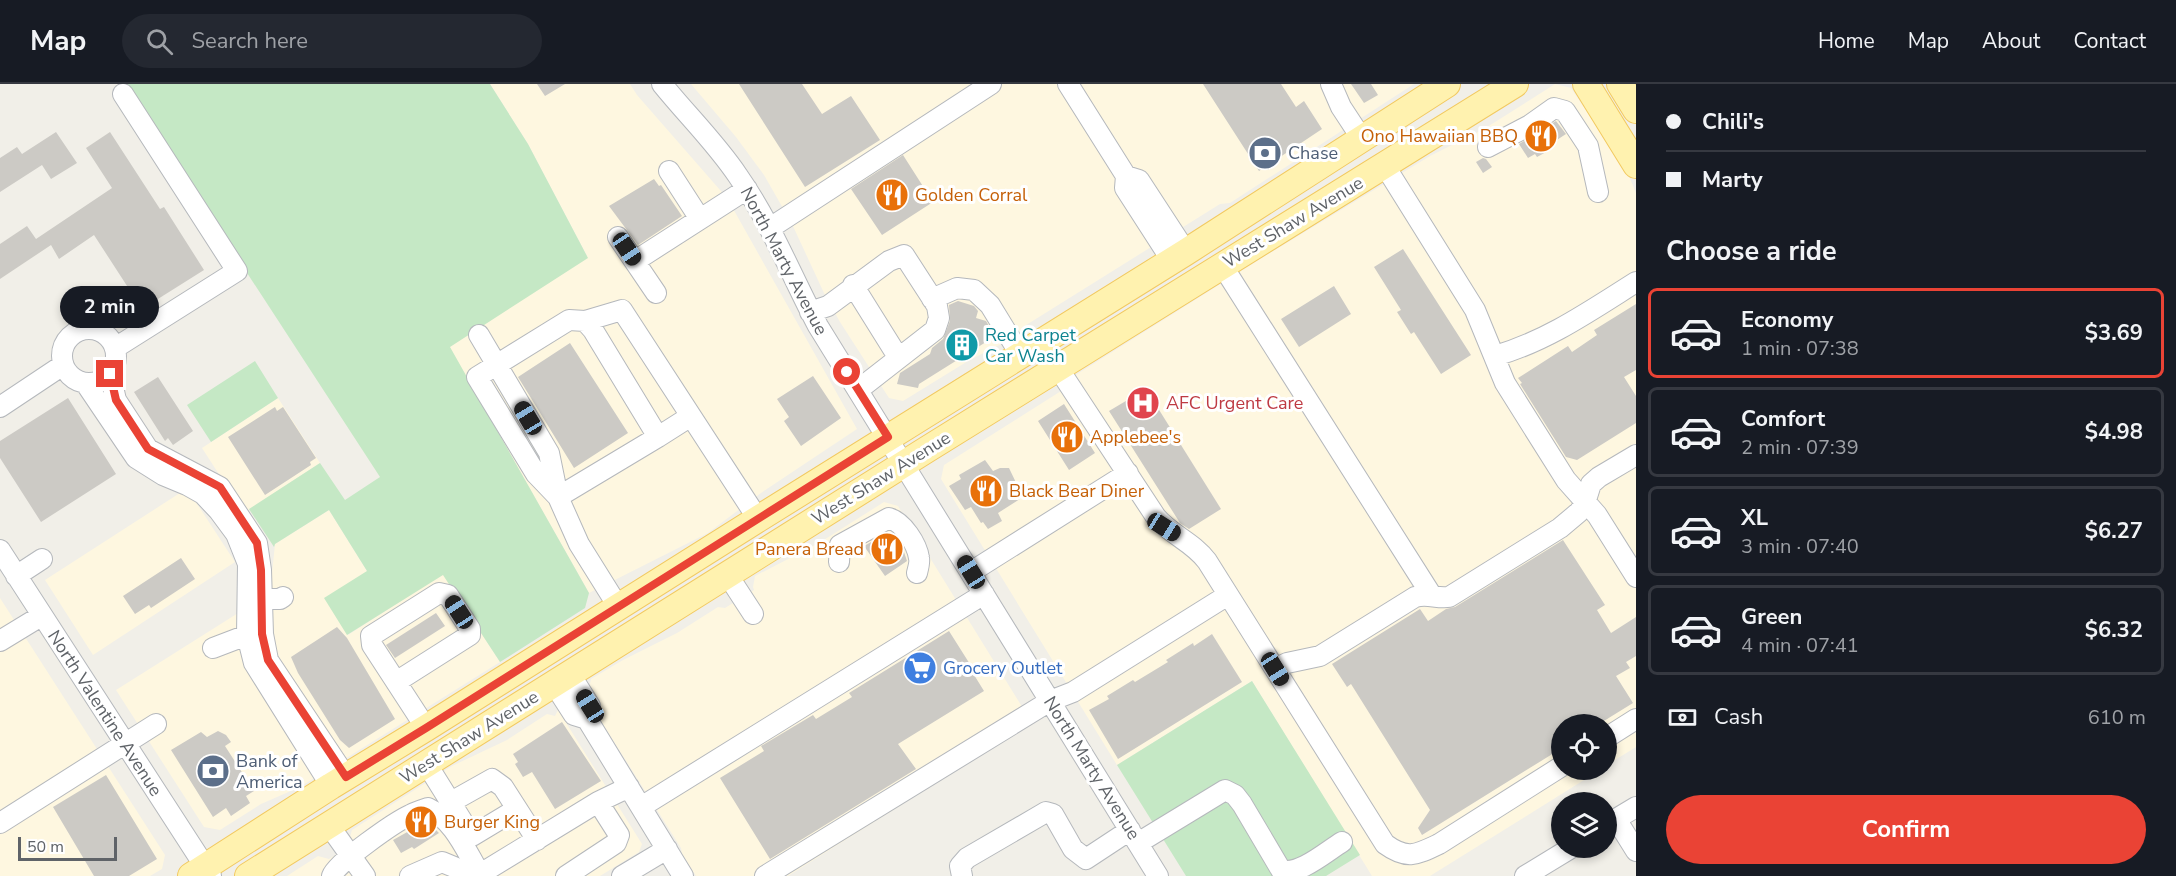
<!DOCTYPE html>
<html lang="en">
<head>
<meta charset="utf-8">
<style>
	:root { --surface:#171b24; --page:#242831; --text:#f1f3f6; --muted:#9ea1a6; --line:#363941; --accent:#ea4335 }
	body { margin:0; font-family:"Nunito Sans",sans-serif; background:var(--page); color:var(--text); height:100vh; display:flex; flex-direction:column; font-size:22px; white-space:nowrap }
	* { box-sizing:border-box; margin:0 }
	p { font-size:20px; color:var(--muted) }
	.icon { flex:none; width:33px; height:33px; fill:none; stroke:currentColor; stroke-width:2; stroke-linecap:round; stroke-linejoin:round }
	.map { position:relative; flex:1; overflow:hidden }
	.sheet { display:flex; flex-direction:column; background:var(--surface); width:540px }
	.sheet>* { flex:none }
	.banner { display:grid; align-content:center; height:132px; padding:0 30px; background:var(--surface) }
	.fabs { position:absolute; left:1551px; top:630px; display:grid; gap:12px }
	.fabs a { display:grid; place-items:center; width:66px; height:66px; border-radius:50%; background:var(--surface); box-shadow:0 3px 9px #0003; font-size:30px }
	.scale { position:absolute; left:18px; bottom:15px; width:99px; box-sizing:border-box; padding-left:6px; border:3px solid #5f6368; border-top:0; font-size:16px; line-height:21px; white-space:nowrap; color:#5f6368; -webkit-text-stroke:4px #fff; paint-order:stroke }
	.end { position:absolute; width:27px; height:27px; margin:-14px; border:8px solid #ea4335; background:#fff; box-shadow:0 0 0 3px #fff }
	.from { border-radius:50% }
	.bubble { position:absolute; height:42px; border-radius:21px; background:var(--surface); box-shadow:0 3px 9px #0003; font-size:20px; font-weight:700; line-height:42px; text-align:center }
	.car { position:absolute; width:18px; height:36px; margin:-18px -9px; border-radius:8px; box-shadow:0 0 4px 2px #0007; background:linear-gradient(#222 24%,#8ab4d8 0 40%,#222 0 76%,#8ab4d8 0 86%,#222 0) }
	.banner b { display:flex; align-items:center; gap:21px; height:57px; font-size:22px }
	.banner b+b { border-top:2px solid var(--line) }
	.banner i { width:15px; height:15px; background:var(--text) }
	ul { padding:0; list-style:none }
	li { display:flex; align-items:center; gap:18px; height:90px; margin:0 12px 9px; padding:0 18px; border:3px solid var(--line); border-radius:9px }
	li div { flex:1 }
	li b { display:block; font-size:22px }
	li em { font-style:normal; font-weight:700 }
	li.active { border-color:var(--accent) }
	li>.icon { width:54px; height:54px; stroke-width:1.5 }
	h2 { padding:0 30px; font-size:27px; line-height:72px }
	.pay { display:flex; align-items:center; gap:15px; height:66px; padding:0 30px; font-size:22px }
	.pay p { margin-inline-start:auto }
	.primary-button { display:flex; gap:12px; margin-top:auto; padding:12px 30px }
	.primary-button a { flex:1; height:69px; border-radius:36px; background:var(--accent); color:#fff; font-size:24px; font-weight:700; line-height:69px; text-align:center }
	header { display:flex; align-items:center; gap:36px; box-sizing:border-box; height:84px; padding:0 30px; background:var(--surface); border-bottom:2px solid var(--line) }
	header strong { font-size:28px }
	nav { display:flex; gap:33px; margin-inline-start:auto; font-size:21px }
	.search { width:420px; height:54px; background:var(--page); display:flex; align-items:center; gap:15px; box-sizing:border-box; padding:0 21px; border-radius:33px; color:var(--muted); font-size:22px }
	main { display:flex; flex:1; min-height:0 }
	.map>svg:first-child { display:block }
</style>
</head>
<body>
<header>
<strong>Map</strong>
<div class="search"><svg class="icon" aria-label="search" viewBox="0 0 24 24"><circle cx="10" cy="10" r="6"/><path d="M15 15l6 6"/></svg>Search here</div>
<nav><a>Home</a><a>Map</a><a>About</a><a>Contact</a></nav>
</header>
<main>
<div class="map">
<svg width="1636" height="792" viewBox="0 0 1636 792">
	<rect width="100%" height="100%" fill="#f1efe8"/>
	<path fill="#fef7e0" d="M490,0H630L637,11L727,114L857,345L761,409L708,449L589,509L449,262L587,172L528,60Z
		M691,0H1414L1230,119L1220,120L1023,243L1017,252L968,277L903,317L889,314L840,238L824,209L792,140L764,91L736,53Z
		M1555,0L1571,4L1628,90L1636,109V663L1607,681L1606,640H1562V686H1600L1430,792H1372L1252,597L1117,681L941,395L944,381L1069,302L1066,297L1265,172L1430,72L1484,45Z
		M278,314L320,379L244,429L202,364Z
		M183,407L192,412L235,478L93,571L45,496Z
		M884,418L898,422L1032,639L788,792H696L682,770L681,764L587,615L591,595L623,576L677,549L718,523L725,524L754,506L753,503L755,492L819,459Z
		M329,426L367,487L348,551L443,490L500,578L300,703L261,720L220,746L204,743L116,606L270,509L275,460Z
		M0,514L165,771L162,785L150,792H0Z
		M558,626L642,760L639,768L600,792H287L318,772L329,775L354,759L350,753L352,746L452,682L507,656L547,630L555,632Z"/>
	<path fill="#c5e8c5" d="M124,0H490L528,60L588,174L450,263L589,509L585,524L500,578L443,491L347,551L324,514L367,487L329,426L275,460L274,463L249,425L320,379L345,416L380,393Z
		M255,277L278,314L211,358L187,321Z
		M1252,597L1360,771L1326,792H1186L1117,681Z"/>
	<path fill="#cccac5" d="M537,0H565L545,12Z
		M739,0H802L822,30L851,12L880,56L805,103Z
		M1203,0H1281L1296,23L1304,17L1322,45L1259,87Z
		M1351,0H1371L1378,11L1364,19Z
		M1556,37L1566,50L1546,63L1548,67L1537,73L1535,70L1528,74L1519,60Z
		M56,48L77,79L51,95L42,81L0,108V74L17,63L22,70Z
		M110,48L160,125L164,123L204,186L142,225L94,151L59,175L51,161L0,195V160L27,142L36,155L112,104L86,64Z
		M903,71L933,118L882,151L851,105Z
		M1483,74L1486,75L1492,83L1483,89L1476,78Z
		M654,95L659,102L661,101L682,132L638,161L609,122Z
		M1403,165L1471,271L1441,290L1414,248L1411,250L1397,228L1401,226L1374,183Z
		M1334,202L1351,230L1299,263L1281,235Z
		M958,217L974,222L978,227L976,234L986,237L990,244L986,258L919,300L918,304L897,300L900,289L930,270L932,264L943,255L950,237L949,221Z
		M1636,220V286L1624,293L1636,312V339L1577,376L1566,373L1520,300L1522,299L1518,294L1568,262L1572,268L1597,251L1594,246Z
		M570,259L628,349L574,384L518,293Z
		M813,292L841,334L801,362L784,337L789,333L777,315Z
		M158,293L193,347L173,361L168,354L165,357L134,308Z
		M1146,305L1221,425L1189,445L1180,439L1109,327Z
		M68,314L116,390L41,438L0,374V357Z
		M1064,320L1095,369L1069,386L1038,337Z
		M275,323L277,327L283,323L316,374L310,378L311,381L265,411L228,353Z
		M985,376L993,387L1000,384H1009L1023,413L998,429L1002,437L988,445L983,438L981,439L971,423L965,426L949,402L961,395L959,391Z
		M889,448L902,462L907,477L885,492L864,462Z
		M1563,456L1605,521L1597,526L1611,549L1636,533V572L1626,578L1630,584L1616,592L1633,619L1599,640H1562V664L1422,751L1418,744L1430,726L1351,600L1347,603L1332,580L1420,525L1428,537L1446,525L1455,523Z
		M181,474L195,495L151,524L149,521L135,530L123,512Z
		M436,529L445,542L395,574L386,561Z
		M337,543L347,554L395,635L349,664L340,656L298,589L291,573Z
		M949,547L973,585L971,586L984,607L898,660L916,685L770,775L720,694L764,667L761,662L813,631L816,635L852,613L849,609Z
		M1212,550L1242,598L1118,675L1089,626L1109,615L1107,612L1133,596L1135,598L1168,578L1166,576L1193,559L1194,562Z
		M562,638L601,697L555,725L532,688L523,693L515,680L518,678L513,670Z
		M218,647L226,651L231,658L225,662L254,707L246,712L250,719L231,732L226,724L213,733L171,666L201,648L207,653Z
		M106,691L157,775L129,792H94L53,723Z
		M427,737L439,749L414,765L412,763L401,769L393,756Z"/>
	<g fill="none" stroke-linecap="round" stroke-linejoin="round">
		<defs>
			<path id="minor" d="M662,0C687,31 716,59 738,92C771,139 791,191 818,242L1158,792
				M1068,0L1126,92
				M1331,0L1341,23L1362,55
				M1488,63L1530,41L1554,24L1565,27L1588,62L1598,108
				M1385,82L1475,226L1505,299L1566,396L1597,431L1636,493
				M669,87L700,135
				M770,144L991,0
				M618,153L656,209
				M635,177L747,105
				M1172,177L1125,104L1126,92L1139,96L1186,168
				M1222,181L1432,512
				M853,201L898,273
				M932,215L957,204L974,206L990,221L1020,270
				M810,228L828,222L889,177L904,171L937,222L939,234L935,246L858,306
				M62 272a27 27 0 1 1 54 0a27 27 0 1 1-54 0Z
				M479,251L549,369L558,413
				M115,264L237,187L123,10
				M1495,272C1547,257 1590,227 1636,198
				M1058,284L1156,433C1171,451 1193,458 1207,477L1385,760C1407,776 1416,771 1439,760L1562,682
				M110,290L116,316L148,365L220,403L257,459L261,486L263,550L268,576L346,693
				M86,300L136,374L163,391L187,401L203,410L219,427L236,450L248,480L247,551L254,579L331,702
				M0,323L63,281
				M658,353L691,332
				M558,413L536,390L477,293L569,236L585,237
				M0,466L211,792
				M839,478L840,461L889,434C903,438 917,460 919,474C920,478 918,485 917,489
				M971,488L1128,389
				M727,490L753,530
				M16,492L42,475
				M263,515H280L283,513
				M619,524L579,460L558,413L658,353L593,246L585,237L622,226L758,435
				M0,557L41,532
				M213,564L247,551H260
				M1275,585L1287,579L1320,572L1415,513C1427,509 1437,515 1449,513L1560,444L1579,428L1585,419L1591,400L1599,393L1636,371
				M570,590L590,622L587,635
				M396,598L470,551V545L448,511L439,509L371,552L372,561L426,644
				M554,600L574,631L587,635L683,792
				M1606,654L1636,635
				M426,679L471,751
				M451,718L492,695L503,703L537,756
				M641,723L984,510
				M1616,735L1636,767
				M0,739L156,640
				M328,740L365,792
				M1606,741L1636,723
				M472,752L517,725
				M1138,759L1225,706L1235,711L1242,720L1281,786C1299,792 1327,767 1342,758
				M332,792C337,778 395,738 410,731C416,728 422,726 428,724C454,736 466,767 480,790
				M410,792L442,778L454,783L466,792
				M477,792L598,718L629,703
				M566,792L616,759L619,751L598,718
				M622,792L667,765
				M765,792L1050,617L1073,608L1228,511
				M962,792L960,782L967,774L1046,728L1053,730L1073,765L1086,775L1130,746
				M1525,792L1571,764"/>
			<path id="major" d="M1586,0L1636,81
				M1620,0L1636,26
				M191,792L331,702L426,644L758,435L1186,168L1447,0
				M248,792L926,366L1515,0"/>
		</defs>
		<use href="#minor" stroke="#b5b8bc" stroke-width="22"/>
		<use href="#major" stroke="#f2c960" stroke-width="28"/>
		<use href="#minor" stroke="#fff" stroke-width="20"/>
		<use href="#major" stroke="#fff2af" stroke-width="26"/>
	</g>
	<g fill="none" stroke-linecap="round" stroke-linejoin="round">
		<path stroke="#ea4335" stroke-width="8" d="M110,290L116,316L148,365L220,403L257,459L261,486L262,550L268,576L346,693L426,644L888,353L847,288"/>
	</g>
	<defs>
		<symbol id="restaurant-disc" viewBox="-11 -11 22 22"><circle r="9.5" fill="#e8710a" stroke="#fff"/><path d="M-5-6h1v4h1v-4h1v4h1v-4h1v5L-1.5 .5V6h-2V.5L-5-1ZM5-6V6H3V1.5H1.5Q1.5-4 5-6Z" fill="#fff"/></symbol>
		<symbol id="bank-disc" viewBox="-11 -11 22 22"><circle r="9.5" fill="#5c6f8a" stroke="#fff"/><path d="M-6-4H6V4H-6ZM0-2.3a2.3 2.3 0 1 0 0 4.6a2.3 2.3 0 1 0 0-4.6Z" fill="#fff"/></symbol>
		<symbol id="building-disc" viewBox="-11 -11 22 22"><circle r="9.5" fill="#0f9aa8" stroke="#fff"/><path d="M-4-6H4V6H1V3H-1V6H-4ZM-2.5-4.3h1.7v1.8h-1.7ZM.8-4.3h1.7v1.8H.8ZM-2.5-1h1.7V.8h-1.7ZM.8-1h1.7V.8H.8Z" fill="#fff"/></symbol>
		<symbol id="hospital-disc" viewBox="-11 -11 22 22"><circle r="9.5" fill="#e0444e" stroke="#fff"/><path d="M-5-5h3v3.5h4V-5h3V5h-3V1.5h-4V5h-3Z" fill="#fff"/></symbol>
		<symbol id="supermarket-disc" viewBox="-11 -11 22 22"><circle r="9.5" fill="#3f7fe0" stroke="#fff"/><path d="M-6-5.5h2.5l.6 2H6L4.5 2H-2.5L-4.4-4H-6ZM-1.5 3.2a1.3 1.3 0 1 0 .1 0ZM3 3.2a1.3 1.3 0 1 0 .1 0Z" fill="#fff"/></symbol>
	</defs>
	<g fill-rule="evenodd">
		<use href="#restaurant-disc" x="1522" y="33" width="38" height="38"/>
		<use href="#bank-disc" x="1246" y="50" width="38" height="38"/>
		<use href="#restaurant-disc" x="873" y="92" width="38" height="38"/>
		<use href="#building-disc" x="943" y="242" width="38" height="38"/>
		<use href="#hospital-disc" x="1124" y="300" width="38" height="38"/>
		<use href="#restaurant-disc" x="1048" y="334" width="38" height="38"/>
		<use href="#restaurant-disc" x="967" y="388" width="38" height="38"/>
		<use href="#restaurant-disc" x="868" y="446" width="38" height="38"/>
		<use href="#supermarket-disc" x="901" y="565" width="38" height="38"/>
		<use href="#bank-disc" x="194" y="668" width="38" height="38"/>
		<use href="#restaurant-disc" x="402" y="719" width="38" height="38"/>
	</g>
	<g text-anchor="middle" stroke-width="6" stroke-linejoin="round" paint-order="stroke">
		<g font-size="18" fill="#c56008" stroke="#fff" text-anchor="start">
			<text x="1518" y="58" text-anchor="end">Ono Hawaiian BBQ</text>
			<text x="915" y="117">Golden Corral</text>
			<text x="1090" y="359">Applebee's</text>
			<text x="1009" y="413">Black Bear Diner</text>
			<text x="864" y="471" text-anchor="end">Panera Bread</text>
			<text x="444" y="744">Burger King</text>
		</g>
		<g font-size="18" fill="#4e5e75" stroke="#fff" text-anchor="start">
			<text x="1288" y="75">Chase</text>
			<text x="236" y="683">Bank of<tspan x="236" dy="21">America</tspan></text>
		</g>
		<g font-size="18" fill="#5f6368" stroke="#fff">
			<text transform="translate(1293 138) rotate(-31)" y="6">West Shaw Avenue</text>
			<text transform="translate(784 177) rotate(62)" y="6">North Marty Avenue</text>
			<text transform="translate(881 394) rotate(-32)" y="6">West Shaw Avenue</text>
			<text transform="translate(105 629) rotate(57)" y="6">North Valentine Avenue</text>
			<text transform="translate(469 653) rotate(-32)" y="6">West Shaw Avenue</text>
			<text transform="translate(1092 684) rotate(58)" y="6">North Marty Avenue</text>
		</g>
		<g font-size="18" fill="#0d838f" stroke="#fff" text-anchor="start">
			<text x="985" y="257">Red Carpet<tspan x="985" dy="21">Car Wash</tspan></text>
		</g>
		<g font-size="18" fill="#be3a42" stroke="#fff" text-anchor="start">
			<text x="1166" y="325">AFC Urgent Care</text>
		</g>
		<g font-size="18" fill="#366cbe" stroke="#fff" text-anchor="start">
			<text x="943" y="590">Grocery Outlet</text>
		</g>
	</g>
</svg>
<div class="fabs">
<a><svg class="icon" aria-label="locate" viewBox="0 0 24 24"><circle cx="12" cy="12" r="6"/><path d="M12 2v4M12 18v4M2 12h4M18 12h4"/></svg></a>
<a><svg class="icon" aria-label="layers" viewBox="0 0 24 24"><path d="M12 4l9 5-9 5-9-5zM3 14l9 5 9-5"/></svg></a>
</div>
<div class="scale">50 m</div>
<i class="end from" style="left:847px;top:288px"></i>
<i class="end" style="left:110px;top:290px"></i>
<div class="bubble" style="left:60px;top:202px;width:99px">2 min</div>
<i class="car" style="left:627px;top:165px;rotate:146deg"></i>
<i class="car" style="left:528px;top:334px;rotate:329deg"></i>
<i class="car" style="left:1164px;top:443px;rotate:122deg"></i>
<i class="car" style="left:971px;top:488px;rotate:328deg"></i>
<i class="car" style="left:459px;top:528px;rotate:327deg"></i>
<i class="car" style="left:1275px;top:585px;rotate:148deg"></i>
<i class="car" style="left:590px;top:622px;rotate:328deg"></i>
</div>
<section class="sheet">
<div class="banner">
<b><i class="from"></i>Chili's</b>
<b><i></i>Marty</b>
</div>
<h2>Choose a ride</h2>
<ul>
<li class="active"><svg class="icon" aria-label="car" viewBox="0 0 24 24"><path d="M5 17H2v-5l4-1 3-4h7l3 4 3 1v5h-3M9 17h6M6 11h13"/><circle cx="7" cy="17" r="2"/><circle cx="17" cy="17" r="2"/></svg><div><b>Economy</b><p>1 min · 07:38</p></div><em>$3.69</em></li>
<li><svg class="icon" aria-label="car" viewBox="0 0 24 24"><path d="M5 17H2v-5l4-1 3-4h7l3 4 3 1v5h-3M9 17h6M6 11h13"/><circle cx="7" cy="17" r="2"/><circle cx="17" cy="17" r="2"/></svg><div><b>Comfort</b><p>2 min · 07:39</p></div><em>$4.98</em></li>
<li><svg class="icon" aria-label="car" viewBox="0 0 24 24"><path d="M5 17H2v-5l4-1 3-4h7l3 4 3 1v5h-3M9 17h6M6 11h13"/><circle cx="7" cy="17" r="2"/><circle cx="17" cy="17" r="2"/></svg><div><b>XL</b><p>3 min · 07:40</p></div><em>$6.27</em></li>
<li><svg class="icon" aria-label="car" viewBox="0 0 24 24"><path d="M5 17H2v-5l4-1 3-4h7l3 4 3 1v5h-3M9 17h6M6 11h13"/><circle cx="7" cy="17" r="2"/><circle cx="17" cy="17" r="2"/></svg><div><b>Green</b><p>4 min · 07:41</p></div><em>$6.32</em></li>
</ul>
<div class="pay"><svg class="icon" aria-label="cash" viewBox="0 0 24 24"><path d="M3 7h18v10H3z"/><circle cx="12" cy="12" r="2"/></svg>Cash<p>610 m</p></div>
<div class="primary-button"><a>Confirm</a></div>
</section>
</main>
</body>
</html>
